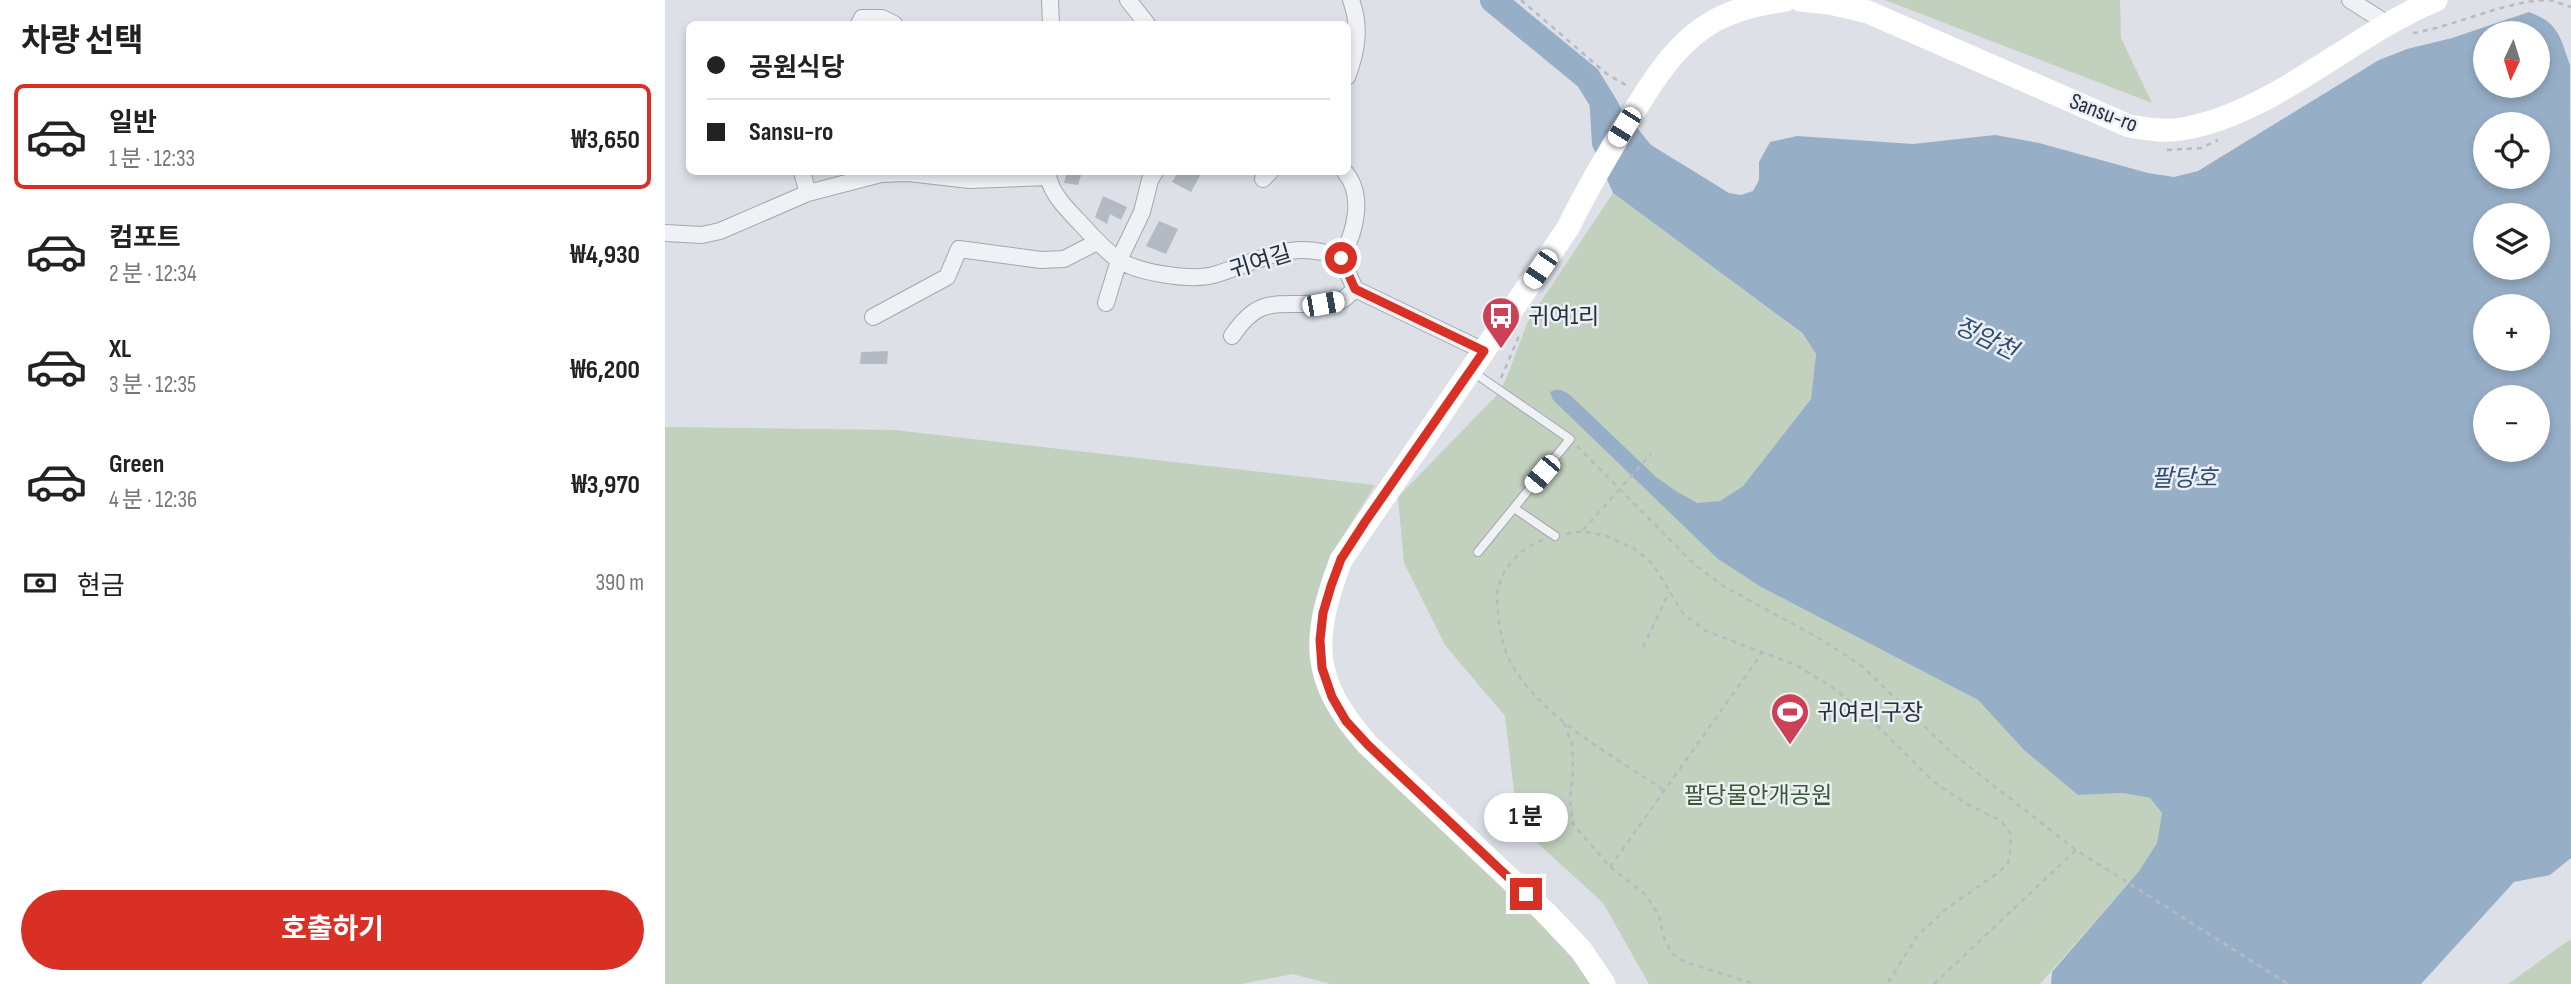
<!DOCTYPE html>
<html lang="ko">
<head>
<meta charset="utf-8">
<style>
	:root { --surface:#fff; --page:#f6f6f6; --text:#222; --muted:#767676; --line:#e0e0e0; --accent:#d93025 }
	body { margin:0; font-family:"Sofia Sans Condensed","Noto Sans KR",sans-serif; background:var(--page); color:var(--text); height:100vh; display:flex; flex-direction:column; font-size:26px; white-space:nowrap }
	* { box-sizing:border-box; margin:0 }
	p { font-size:23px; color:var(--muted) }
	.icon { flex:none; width:38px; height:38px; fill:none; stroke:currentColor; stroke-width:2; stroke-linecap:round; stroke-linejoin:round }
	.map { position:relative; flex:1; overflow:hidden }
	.panel { display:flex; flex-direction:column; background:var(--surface); width:665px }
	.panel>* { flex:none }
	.banner { position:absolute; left:21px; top:21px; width:665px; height:154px; border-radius:10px; box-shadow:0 4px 10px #0003; display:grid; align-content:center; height:154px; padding:0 21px; background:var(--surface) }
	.needle { width:46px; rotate:184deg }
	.controls { position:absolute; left:1808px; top:21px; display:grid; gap:14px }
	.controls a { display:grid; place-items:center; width:77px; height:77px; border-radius:50%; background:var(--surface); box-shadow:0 4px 10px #0003; font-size:35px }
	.end { position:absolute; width:32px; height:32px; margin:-16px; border:9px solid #d93025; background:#fff; box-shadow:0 0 0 4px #fff }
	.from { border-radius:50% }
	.bubble { position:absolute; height:49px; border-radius:24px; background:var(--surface); box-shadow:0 4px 10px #0003; font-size:23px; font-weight:700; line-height:49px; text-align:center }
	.car { position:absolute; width:21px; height:42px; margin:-21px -10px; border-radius:9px; box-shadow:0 0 5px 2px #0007; background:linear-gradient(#fff 24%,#345 0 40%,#fff 0 76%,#345 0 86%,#fff 0) }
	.banner b { display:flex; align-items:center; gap:24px; height:66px; font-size:26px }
	.banner b+b { border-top:2px solid var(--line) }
	.banner i { width:18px; height:18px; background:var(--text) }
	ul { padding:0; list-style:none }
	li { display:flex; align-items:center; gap:21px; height:105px; margin:0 14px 10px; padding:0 7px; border:4px solid transparent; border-radius:10px }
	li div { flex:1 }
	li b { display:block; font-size:26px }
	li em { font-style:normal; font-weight:700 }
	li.selected { border-color:var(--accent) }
	li>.icon { width:63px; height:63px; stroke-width:1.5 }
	h2 { padding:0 21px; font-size:32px; line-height:84px }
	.pay { display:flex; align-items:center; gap:18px; height:77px; padding:0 21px; font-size:26px }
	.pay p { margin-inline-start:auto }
	.button { display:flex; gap:14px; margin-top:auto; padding:14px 21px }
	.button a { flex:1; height:80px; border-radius:42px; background:var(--accent); color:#fff; font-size:28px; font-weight:700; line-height:80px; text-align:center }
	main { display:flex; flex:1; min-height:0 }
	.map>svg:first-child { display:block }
</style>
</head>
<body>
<main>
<section class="panel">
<h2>차량 선택</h2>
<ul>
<li class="selected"><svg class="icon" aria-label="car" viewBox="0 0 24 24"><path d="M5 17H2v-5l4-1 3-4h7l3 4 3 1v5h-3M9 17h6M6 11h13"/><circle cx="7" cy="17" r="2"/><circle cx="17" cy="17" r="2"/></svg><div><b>일반</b><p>1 분 · 12:33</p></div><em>₩3,650</em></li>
<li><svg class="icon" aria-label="car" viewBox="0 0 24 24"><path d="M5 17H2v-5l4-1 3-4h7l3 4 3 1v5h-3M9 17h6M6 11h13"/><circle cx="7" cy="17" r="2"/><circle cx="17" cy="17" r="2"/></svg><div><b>컴포트</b><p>2 분 · 12:34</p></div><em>₩4,930</em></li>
<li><svg class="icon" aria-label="car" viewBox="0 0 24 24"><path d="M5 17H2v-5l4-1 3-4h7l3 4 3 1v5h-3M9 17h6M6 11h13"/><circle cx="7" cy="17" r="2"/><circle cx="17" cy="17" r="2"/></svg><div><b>XL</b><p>3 분 · 12:35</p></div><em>₩6,200</em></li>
<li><svg class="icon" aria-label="car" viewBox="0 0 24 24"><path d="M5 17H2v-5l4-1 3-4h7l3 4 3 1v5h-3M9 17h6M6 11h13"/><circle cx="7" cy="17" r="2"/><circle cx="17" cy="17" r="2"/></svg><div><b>Green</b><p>4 분 · 12:36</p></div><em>₩3,970</em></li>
</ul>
<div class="pay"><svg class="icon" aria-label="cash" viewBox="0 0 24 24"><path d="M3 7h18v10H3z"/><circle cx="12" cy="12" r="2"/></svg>현금<p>390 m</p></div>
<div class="button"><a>호출하기</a></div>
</section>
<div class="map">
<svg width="1906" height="984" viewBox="0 0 1906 984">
	<rect width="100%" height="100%" fill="#dde0e7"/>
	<path fill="#c2d0be" d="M1220,0H1455L1456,38L1487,103Z
		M948,193L1136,333L1151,354L1146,399L1078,486L1055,501L1053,559L1096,587L1313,700L1359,750L1413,795L1458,793L1485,798L1497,813L1492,843L1474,871L1375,984H984L938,903L853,825L840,716L780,645L739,563L733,497L831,396L841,379L863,321Z
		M0,427L229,430L710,485L667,554L658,698L864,910L926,978L928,984H665L628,974L576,984H0Z
		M1906,940V984H1843L1900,943Z"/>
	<path fill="#97aec7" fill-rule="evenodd" d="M1864,12C1894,23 1895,37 1905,65L1906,858L1885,875L1849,882L1756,984H1386L1387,972L1474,871L1492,843L1497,813L1485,798L1458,793L1413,795L1359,750L1313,700L1096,587L1053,559L888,400L885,392C893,388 897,390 905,395L991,477L1011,491L1032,503L1055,501L1078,486L1146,399L1151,354L1137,333L948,193L927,145L923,78L950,101L986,145L1064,193L1076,195L1088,191L1094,180V162L1105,142L1132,136L1248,144L1330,135L1374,143L1483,173L1509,177L1533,171L1714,60L1742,49L1787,38ZM1820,33H1872V86H1820ZM1820,124H1872V177H1820ZM1820,215H1872V268H1820ZM1820,306H1872V359H1820ZM1820,397H1872V450H1820Z"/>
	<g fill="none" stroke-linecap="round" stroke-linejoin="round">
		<path stroke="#97aec7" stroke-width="26" d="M828,0L923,78L942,109"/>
	</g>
	<path fill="#b4bac3" d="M402,172H417L413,185L399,183Z
		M513,172H537L526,192L507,182Z
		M438,196L462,207L456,220L445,214L442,224L430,217Z
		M494,221L513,229L501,254L481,246Z
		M223,351L222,364H195L196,352Z"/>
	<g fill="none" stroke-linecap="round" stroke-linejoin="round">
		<defs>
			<path id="service" d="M808,372L905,439L813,552
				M849,508L890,536"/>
			<path id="minor" d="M385,0L386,24
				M463,0L482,24
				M1685,0L1721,23
				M194,24L197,18H217L229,24
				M682,77C692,51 696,27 686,0
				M137,172L143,193
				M383,172C383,192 404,211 417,225C428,237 439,249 452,259C473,273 528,282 552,274C597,260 628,238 676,258L690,289L819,351
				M598,179L605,172
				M0,233L37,235L55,231L143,193L216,174L243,173L305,180L383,177
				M676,258C690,233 700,196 680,172
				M441,303L454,260L477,212L485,180L490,172
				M208,317L282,277L294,249L376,260L399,259L432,242
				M567,336C591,300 606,304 646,304C655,305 665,305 673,302C680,300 685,293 690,289"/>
		</defs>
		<use href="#service" stroke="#a2a7b1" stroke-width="10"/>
		<use href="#minor" stroke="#a2a7b1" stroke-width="18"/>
		<path stroke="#b7bbc1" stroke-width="2.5" stroke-dasharray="5 5" stroke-linecap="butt" d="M856,0L942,74L964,87
			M1748,33C1792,26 1841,0 1885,0C1892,2 1899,5 1906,7
			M1502,150L1536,148L1553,140
			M836,378L854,336
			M912,446L1030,565L1060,587L1152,637L1197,666L1287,753L1411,850L1623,984
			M918,530L986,454
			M901,534L917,531L941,536L968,548L987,563L1019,615L1041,631L1131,665L1164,685L1193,707L1269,782L1300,803L1336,821L1345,833L1346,846L1343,863L1334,872L1281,909L1253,935L1222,984
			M878,540C854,548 831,574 832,599C833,615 835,636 841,652C864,711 948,756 999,790
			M978,647L1004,592
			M899,723L907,744L908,770L905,799L908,824L945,867L981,895L994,916L998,935L1006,953L1020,962L1090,984
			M945,867L1097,653
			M1269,984L1411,850"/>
		<use href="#service" stroke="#eff1f5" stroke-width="8"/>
		<use href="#minor" stroke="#eff1f5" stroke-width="16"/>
		<path stroke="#fff" stroke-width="23" d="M1135,0L1165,3L1203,12L1464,126C1482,129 1500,132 1517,129C1610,113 1686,35 1771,0
			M939,984L916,950L881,913L703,745C645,680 646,639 676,560L903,228C920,192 940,159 960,126C986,84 1012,37 1059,16C1079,7 1099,3 1120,0"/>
	</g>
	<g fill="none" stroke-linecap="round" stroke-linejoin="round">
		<path stroke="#d93025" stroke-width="9" d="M676,258L690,289L819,351L700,522L676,559L666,586L658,613L655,640L657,668L667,697L681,721L703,745L861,894"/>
	</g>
	<defs>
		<symbol id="bus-pin" viewBox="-11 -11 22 30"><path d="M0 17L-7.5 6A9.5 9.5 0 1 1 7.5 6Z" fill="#cc4156" stroke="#eceff4"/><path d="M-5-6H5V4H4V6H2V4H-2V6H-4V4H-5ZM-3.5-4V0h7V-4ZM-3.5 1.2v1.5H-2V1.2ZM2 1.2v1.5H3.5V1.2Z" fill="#fff"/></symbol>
		<symbol id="stadium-pin" viewBox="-11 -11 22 30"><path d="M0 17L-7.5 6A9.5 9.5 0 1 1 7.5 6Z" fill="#cc4156" stroke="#eceff4"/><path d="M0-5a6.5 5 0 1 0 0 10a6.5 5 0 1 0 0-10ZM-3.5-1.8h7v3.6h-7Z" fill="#fff"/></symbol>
	</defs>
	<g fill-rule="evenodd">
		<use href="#bus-pin" x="814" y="294" width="44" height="60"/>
		<use href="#stadium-pin" x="1103" y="690" width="44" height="60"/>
	</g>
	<g text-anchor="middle" stroke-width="5" stroke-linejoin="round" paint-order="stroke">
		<g font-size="23" fill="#262f3d" stroke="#eceff4">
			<text transform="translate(1439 112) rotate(21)" y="8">Sansu-ro</text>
			<text transform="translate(595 261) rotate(-17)" y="8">귀여길</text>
		</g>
		<g font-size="23" fill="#262f3d" stroke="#eceff4" text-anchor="start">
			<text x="863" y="324">귀여1리</text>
			<text x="1152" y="720">귀여리구장</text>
		</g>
		<g font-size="23" fill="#3b5834" stroke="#eceff4">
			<text x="1093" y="803">팔당물안개공원</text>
		</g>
		<g font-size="24" font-style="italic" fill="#314d70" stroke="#eceff4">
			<text transform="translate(1321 338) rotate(26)" y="8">정암천</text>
			<text x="1519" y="486">팔당호</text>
		</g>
	</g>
</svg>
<div class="controls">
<a><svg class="needle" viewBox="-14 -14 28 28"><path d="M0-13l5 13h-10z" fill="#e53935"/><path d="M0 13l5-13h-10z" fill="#767676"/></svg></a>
<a><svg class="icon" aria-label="locate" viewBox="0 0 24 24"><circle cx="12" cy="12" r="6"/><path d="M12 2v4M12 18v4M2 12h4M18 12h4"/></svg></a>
<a><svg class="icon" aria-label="layers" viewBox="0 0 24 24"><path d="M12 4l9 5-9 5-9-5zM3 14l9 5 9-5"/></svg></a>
<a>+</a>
<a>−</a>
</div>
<i class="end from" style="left:676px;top:258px"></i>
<i class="end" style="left:861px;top:894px"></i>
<div class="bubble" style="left:819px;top:793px;width:84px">1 분</div>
<i class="car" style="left:959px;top:127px;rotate:212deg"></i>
<i class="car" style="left:875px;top:269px;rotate:214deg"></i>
<i class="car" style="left:658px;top:304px;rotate:80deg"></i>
<i class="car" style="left:877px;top:474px;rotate:220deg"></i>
<div class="banner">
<b><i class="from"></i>공원식당</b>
<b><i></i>Sansu-ro</b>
</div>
</div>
</main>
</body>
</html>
